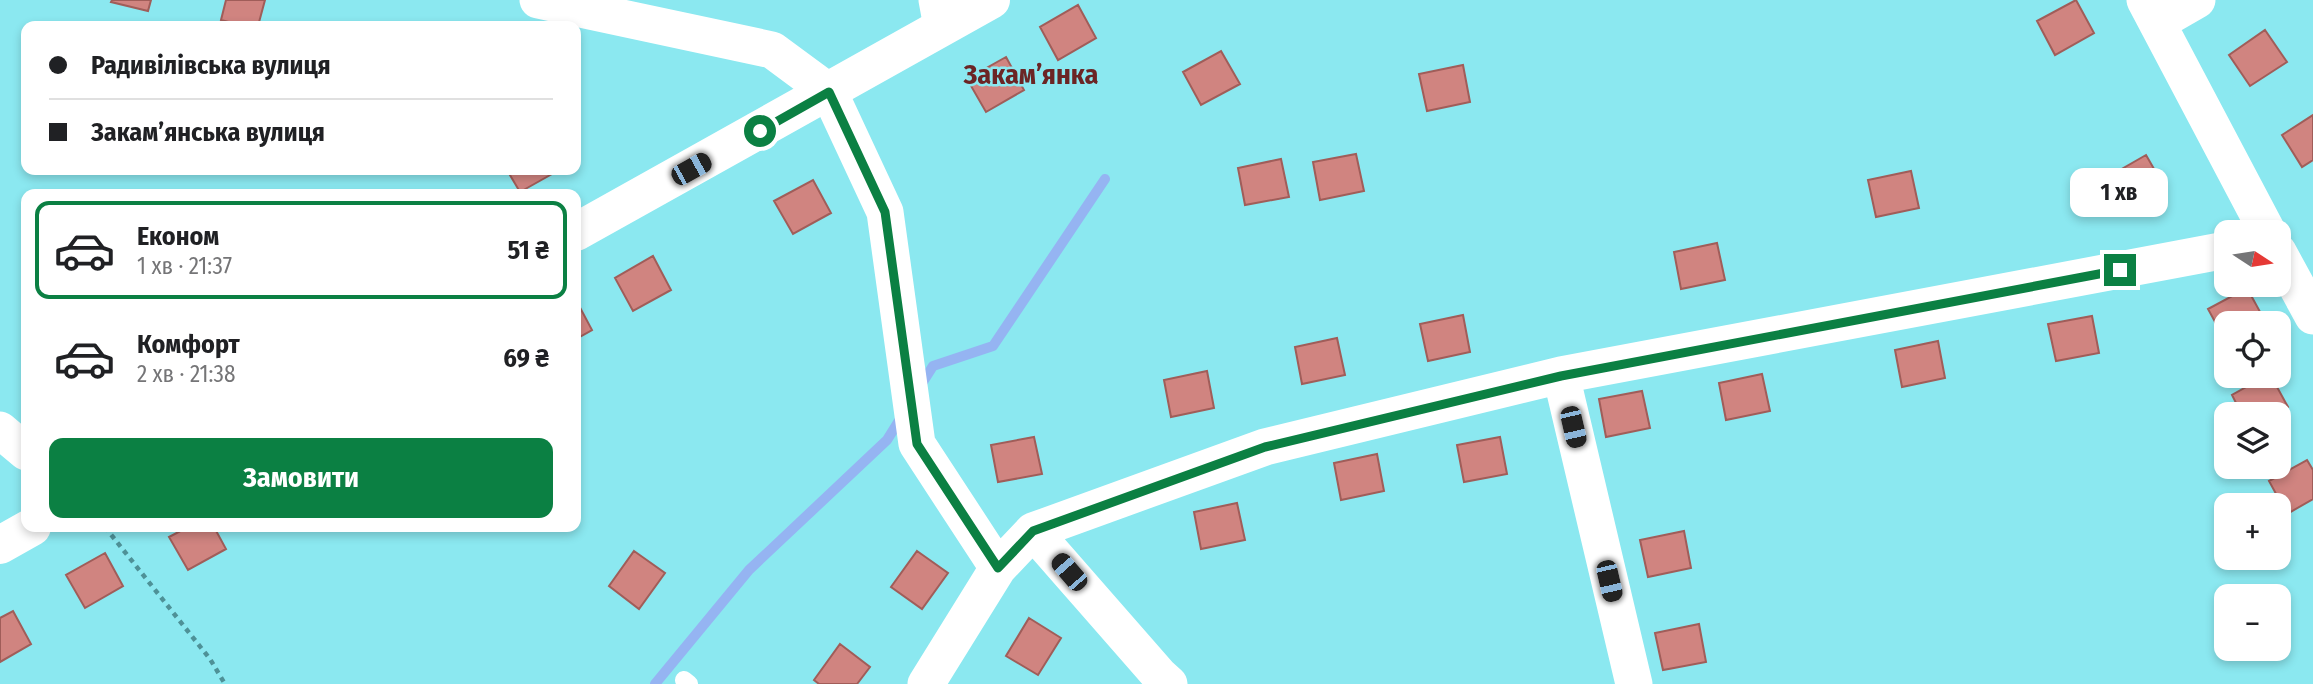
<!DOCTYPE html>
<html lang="uk">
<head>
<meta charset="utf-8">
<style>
	:root { --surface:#fff; --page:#f6f6f6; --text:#202124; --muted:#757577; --line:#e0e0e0; --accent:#0b8043 }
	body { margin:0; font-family:"Fira Sans Condensed",sans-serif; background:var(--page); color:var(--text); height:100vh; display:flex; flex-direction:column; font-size:26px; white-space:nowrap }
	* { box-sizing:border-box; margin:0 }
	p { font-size:23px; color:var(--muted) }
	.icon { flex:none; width:38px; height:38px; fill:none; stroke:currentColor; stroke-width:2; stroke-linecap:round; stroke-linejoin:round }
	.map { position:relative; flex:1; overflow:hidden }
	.drawer { position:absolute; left:21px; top:189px; width:560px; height:343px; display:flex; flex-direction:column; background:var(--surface); border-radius:14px; box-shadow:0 4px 10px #0003 }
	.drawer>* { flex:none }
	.top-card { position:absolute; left:21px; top:21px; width:560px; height:154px; border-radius:14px; box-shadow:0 4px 10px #0003; display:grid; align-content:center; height:154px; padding:0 28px; background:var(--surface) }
	.needle { width:46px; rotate:102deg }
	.controls { position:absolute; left:2214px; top:220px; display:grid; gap:14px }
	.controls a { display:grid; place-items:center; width:77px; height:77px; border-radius:14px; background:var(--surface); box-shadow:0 4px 10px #0003; font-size:35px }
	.end { position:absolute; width:32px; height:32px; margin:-16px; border:9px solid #0b8043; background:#fff; box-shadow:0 0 0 4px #fff }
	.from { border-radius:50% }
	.bubble { position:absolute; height:49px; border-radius:14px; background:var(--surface); box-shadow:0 4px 10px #0003; font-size:23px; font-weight:700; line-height:49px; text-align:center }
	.car { position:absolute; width:21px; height:42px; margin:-21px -10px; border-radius:9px; box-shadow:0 0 5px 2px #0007; background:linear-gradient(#222 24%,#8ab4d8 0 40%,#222 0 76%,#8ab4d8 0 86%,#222 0) }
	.top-card b { display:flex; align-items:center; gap:24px; height:66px; font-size:26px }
	.top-card b+b { border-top:2px solid var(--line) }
	.top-card i { width:18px; height:18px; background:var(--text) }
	ul { padding:12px 0 0; list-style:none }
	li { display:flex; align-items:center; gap:21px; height:98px; margin:0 14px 10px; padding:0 14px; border:4px solid transparent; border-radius:14px }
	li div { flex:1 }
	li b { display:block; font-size:26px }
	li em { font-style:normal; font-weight:700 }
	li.current { border-color:var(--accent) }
	li>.icon { width:63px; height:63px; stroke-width:1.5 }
	.button { display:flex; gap:14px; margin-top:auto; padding:14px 28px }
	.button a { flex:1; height:80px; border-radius:14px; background:var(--accent); color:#fff; font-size:28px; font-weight:700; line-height:80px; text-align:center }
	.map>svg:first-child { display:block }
</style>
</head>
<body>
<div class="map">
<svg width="2313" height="684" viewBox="0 0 2313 684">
	<rect width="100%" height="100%" fill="#8be8f0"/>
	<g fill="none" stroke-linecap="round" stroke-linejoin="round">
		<path stroke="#95b4f2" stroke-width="10" d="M919,388L933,366L993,346L1105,179
			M655,684L749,570L887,440L902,416"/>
	</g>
	<path fill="#d08480" stroke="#a05d59" stroke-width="2" d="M112,0H151L148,11L111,2Z
		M226,0H265L258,26H244L221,20Z
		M2076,0L2094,33L2055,55L2037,21Z
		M1078,5L1096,38L1058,60L1040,27Z
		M2265,30L2287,62L2250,86L2229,55Z
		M1221,51L1240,84L1201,105L1183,72Z
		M1006,57L1024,90L986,112L967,79Z
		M1463,65L1470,102L1427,111L1419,74Z
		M2313,115V160L2302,167L2282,135Z
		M1356,154L1364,191L1320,200L1313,162Z
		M2146,155L2165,188L2126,210L2108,177Z
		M1281,159L1289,197L1245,205L1238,168Z
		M507,170H559L520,192Z
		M1911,171L1919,208L1876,217L1868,180Z
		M813,180L831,213L793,234L774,201Z
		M1717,243L1725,280L1681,289L1674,252Z
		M653,256L671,290L633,311L615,278Z
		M2247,288L2265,321L2259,324H2226V342L2208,309Z
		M576,300L592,330L576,339Z
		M1463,315L1470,352L1428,361L1420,324Z
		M2092,316L2099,353L2056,361L2048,324Z
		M1337,338L1345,375L1302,384L1295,347Z
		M1938,341L1945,378L1902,387L1895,350Z
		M1207,371L1214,408L1171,417L1164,380Z
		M1762,374L1770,411L1726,420L1719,383Z
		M2266,376H2271L2288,407L2275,415H2242L2232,395Z
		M1642,391L1650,428L1606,437L1599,399Z
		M1034,437L1042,474L998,482L991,445Z
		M1500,437L1507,474L1464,482L1457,445Z
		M1377,454L1384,491L1341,500L1334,463Z
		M2307,460L2313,470V499L2287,514L2269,481Z
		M1237,503L1245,540L1201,549L1194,512Z
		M188,527H214L226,549L188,570L169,537Z
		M1684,531L1691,568L1648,577L1640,540Z
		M634,551L665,573L639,609L609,586Z
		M917,551L948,573L922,609L891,587Z
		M105,553L123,586L85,608L66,575Z
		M13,611L31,644L0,662V618Z
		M1029,618L1061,638L1038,675L1006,656Z
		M1699,624L1706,662L1663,670L1655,633Z
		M840,644L870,667L857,684H819L814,680Z"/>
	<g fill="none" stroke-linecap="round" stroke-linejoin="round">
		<path stroke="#4e9197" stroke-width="4.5" stroke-dasharray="5 5" stroke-linecap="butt" d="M105,527L210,659L225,684"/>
		<path stroke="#fff" stroke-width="18" d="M684,680L689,684"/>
		<path stroke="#fff" stroke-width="37" d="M538,0L772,50L829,92L885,212L917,444L998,568
			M937,0L942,27
			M2145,0L2268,233
			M2157,23L2197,0
			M2278,252L2313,316
			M1561,375L1634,684
			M0,430L26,452
			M1033,531L1159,675L1169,684
			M926,684L998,568L1033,531L1265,447L1561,375L2226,250"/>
		<path stroke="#fff" stroke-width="38" d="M576,232L991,0
			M0,545L32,527"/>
	</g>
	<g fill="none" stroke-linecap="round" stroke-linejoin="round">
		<path stroke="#0b8043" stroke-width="9" d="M760,131L829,92L885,212L917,444L998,568L1033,531L1265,447L1561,376L2120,270"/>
	</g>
	<g text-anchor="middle" stroke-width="5" stroke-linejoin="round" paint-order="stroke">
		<g font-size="28" font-weight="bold" fill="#6b2525" stroke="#8be8f0">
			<text x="1031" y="84">Закам’янка</text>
		</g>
	</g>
</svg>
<div class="controls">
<a><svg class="needle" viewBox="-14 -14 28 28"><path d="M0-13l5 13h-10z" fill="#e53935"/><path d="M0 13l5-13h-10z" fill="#757577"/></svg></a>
<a><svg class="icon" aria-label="locate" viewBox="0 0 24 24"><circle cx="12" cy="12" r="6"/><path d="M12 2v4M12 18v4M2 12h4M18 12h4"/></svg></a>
<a><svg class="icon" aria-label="layers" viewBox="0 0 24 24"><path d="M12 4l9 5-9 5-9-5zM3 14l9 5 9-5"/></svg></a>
<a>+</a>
<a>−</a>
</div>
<i class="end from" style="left:760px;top:131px"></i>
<i class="end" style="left:2120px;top:270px"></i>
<div class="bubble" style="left:2070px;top:168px;width:98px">1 хв</div>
<i class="car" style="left:691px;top:169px;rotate:61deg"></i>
<i class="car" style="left:1573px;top:427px;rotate:167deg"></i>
<i class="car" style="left:1069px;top:572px;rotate:319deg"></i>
<i class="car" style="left:1609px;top:581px;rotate:167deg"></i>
<div class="top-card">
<b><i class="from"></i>Радивілівська вулиця</b>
<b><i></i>Закамʼянська вулиця</b>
</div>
<section class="drawer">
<ul>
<li class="current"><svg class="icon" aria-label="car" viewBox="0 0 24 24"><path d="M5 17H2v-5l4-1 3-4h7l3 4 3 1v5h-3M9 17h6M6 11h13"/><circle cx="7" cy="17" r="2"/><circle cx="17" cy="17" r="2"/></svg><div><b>Економ</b><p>1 хв · 21:37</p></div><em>51 ₴</em></li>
<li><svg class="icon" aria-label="car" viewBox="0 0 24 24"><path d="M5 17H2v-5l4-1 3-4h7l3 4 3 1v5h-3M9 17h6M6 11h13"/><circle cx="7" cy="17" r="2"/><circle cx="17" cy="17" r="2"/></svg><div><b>Комфорт</b><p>2 хв · 21:38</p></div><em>69 ₴</em></li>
</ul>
<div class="button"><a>Замовити</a></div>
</section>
</div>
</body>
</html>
